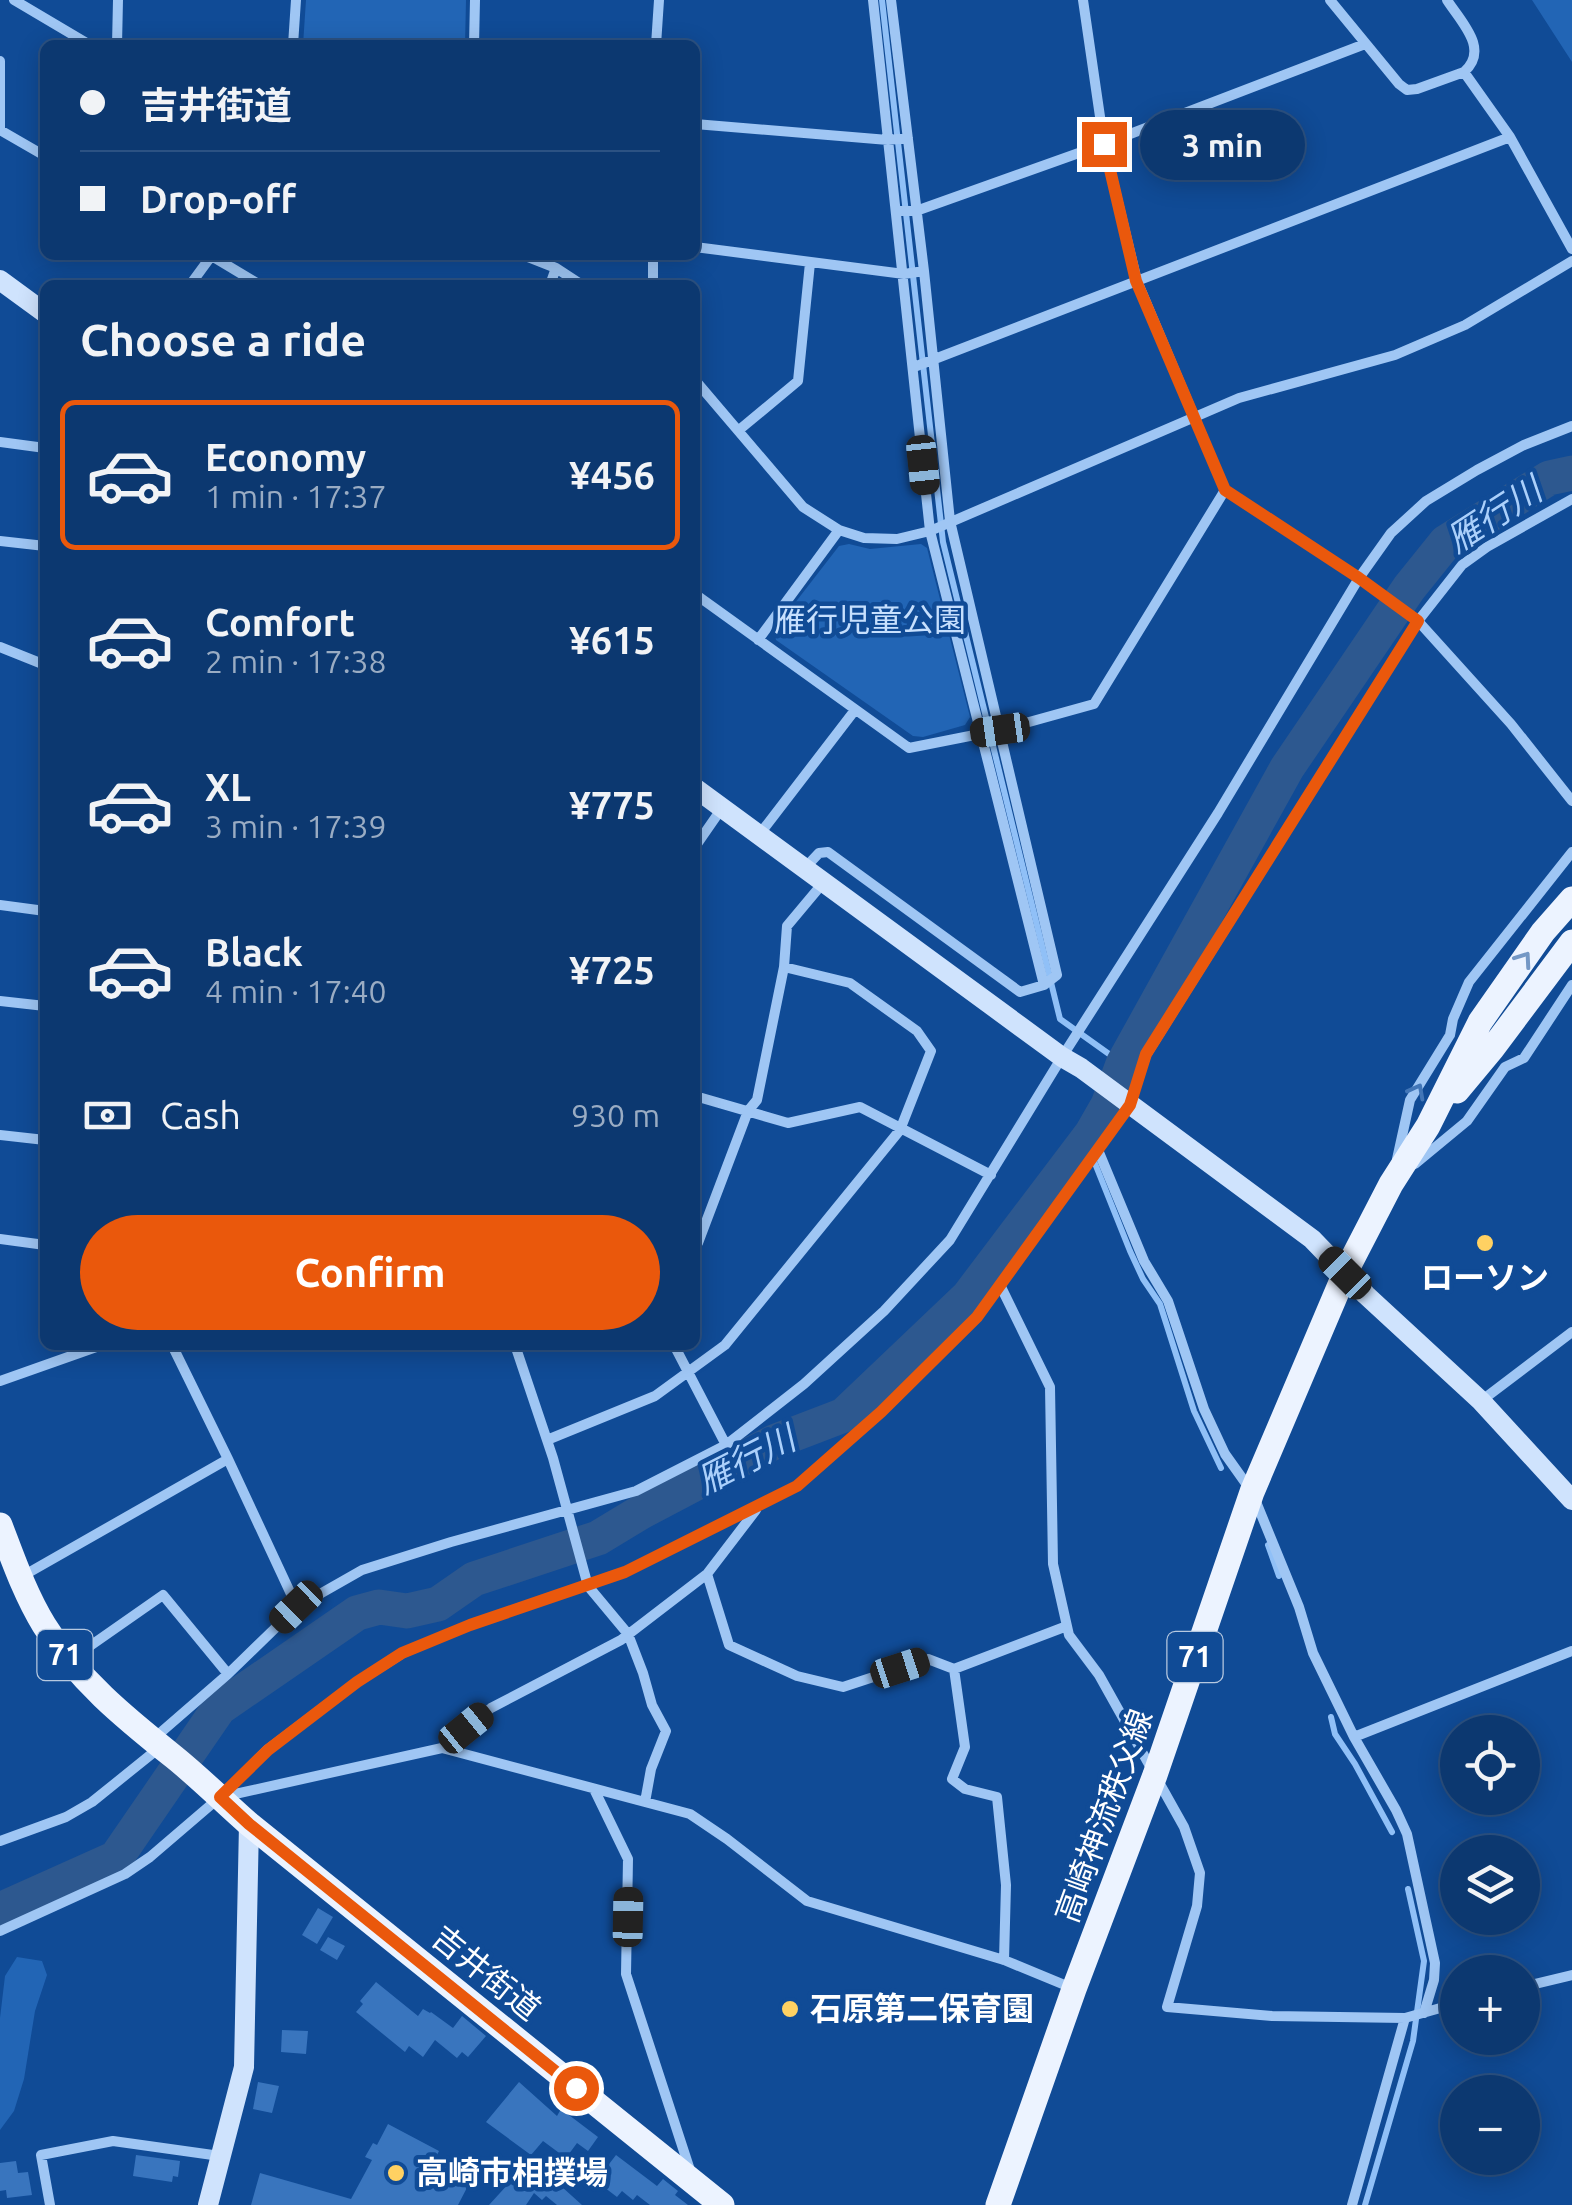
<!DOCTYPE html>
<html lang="en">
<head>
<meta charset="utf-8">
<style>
	:root { --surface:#0c3870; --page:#153f75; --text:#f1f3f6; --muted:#9aacc3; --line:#2c5283; --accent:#ea580c }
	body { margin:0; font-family:Ubuntu,"Noto Sans JP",sans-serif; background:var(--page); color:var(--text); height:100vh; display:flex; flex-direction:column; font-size:38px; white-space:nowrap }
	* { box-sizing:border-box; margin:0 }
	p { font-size:32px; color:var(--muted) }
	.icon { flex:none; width:55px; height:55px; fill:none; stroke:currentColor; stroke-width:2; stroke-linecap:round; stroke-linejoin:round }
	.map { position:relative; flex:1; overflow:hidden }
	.drawer { position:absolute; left:40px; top:280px; width:660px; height:1070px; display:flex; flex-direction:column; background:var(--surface); border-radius:15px; box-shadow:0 5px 25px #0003,0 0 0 2px var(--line) }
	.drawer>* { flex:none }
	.guide { position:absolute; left:40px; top:40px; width:660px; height:220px; border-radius:15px; box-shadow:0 5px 25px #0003,0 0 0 2px var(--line); display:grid; align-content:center; height:220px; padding:0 40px; background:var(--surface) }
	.controls { position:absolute; left:1440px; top:1715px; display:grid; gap:20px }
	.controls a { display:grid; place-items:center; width:100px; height:100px; border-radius:50%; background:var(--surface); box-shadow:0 5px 25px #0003,0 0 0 2px var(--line); font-size:50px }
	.end { position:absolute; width:45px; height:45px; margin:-22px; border:12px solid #ea580c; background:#fff; box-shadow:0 0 0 5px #fff }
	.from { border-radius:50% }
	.bubble { position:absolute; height:70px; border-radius:35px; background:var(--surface); box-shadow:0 5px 25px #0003,0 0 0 2px var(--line); font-size:32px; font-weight:700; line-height:70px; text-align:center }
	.car { position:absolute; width:30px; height:60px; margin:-30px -15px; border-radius:12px; box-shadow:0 0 8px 2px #0007; background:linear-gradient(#222 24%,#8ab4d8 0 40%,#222 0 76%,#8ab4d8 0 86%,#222 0) }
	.guide b { display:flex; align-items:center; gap:35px; height:95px; font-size:38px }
	.guide b+b { border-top:2px solid var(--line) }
	.guide i { width:25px; height:25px; background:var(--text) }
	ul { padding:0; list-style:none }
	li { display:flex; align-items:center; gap:30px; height:150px; margin:0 20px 15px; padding:0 20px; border:5px solid transparent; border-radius:15px }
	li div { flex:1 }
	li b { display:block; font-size:38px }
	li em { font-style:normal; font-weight:700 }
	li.selected { border-color:var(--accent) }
	li>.icon { width:90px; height:90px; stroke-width:1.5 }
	h2 { padding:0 40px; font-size:45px; line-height:120px }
	.pay { display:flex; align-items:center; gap:25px; height:110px; padding:0 40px; font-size:38px }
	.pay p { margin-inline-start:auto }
	.button { display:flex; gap:20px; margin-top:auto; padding:20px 40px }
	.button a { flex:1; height:115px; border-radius:60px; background:var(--accent); color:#fff; font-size:40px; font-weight:700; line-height:115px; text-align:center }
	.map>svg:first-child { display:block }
</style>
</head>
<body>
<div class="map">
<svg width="1572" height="2205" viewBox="0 0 1572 2205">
	<rect width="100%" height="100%" fill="#104b96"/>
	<path fill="#2265b5" d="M306,0H466L465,45H303Z
		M1532,0H1572V62Z
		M849,544L870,549L921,544L927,548L970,717L965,725L923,737L913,736L776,640L774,630L839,546Z
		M17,1957L42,1961L47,1975L35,2011L24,2079L14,2111L0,2130V2018L5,1976Z"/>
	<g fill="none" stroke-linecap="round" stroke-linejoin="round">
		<path stroke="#90c0f7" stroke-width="6" d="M882,0L943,542L1060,1019L1123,1064
			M1086,1141L1130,1251L1143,1279L1160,1304L1194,1411L1221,1468
			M1268,1545L1279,1576
			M1331,1717L1335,1734L1355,1764L1392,1832
			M1365,2205L1413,2041L1424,1961L1408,1889"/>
		<path stroke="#2d588f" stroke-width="35" d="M0,1910L116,1858L219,1708L357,1613L379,1607L407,1611L438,1604L474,1579L598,1538L641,1512L776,1441L844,1415L968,1297L1092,1133L1108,1105L1123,1064L1287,768L1409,588L1446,542L1549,478L1572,473"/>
	</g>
	<path fill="#3975be" d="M318,1908L333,1917L317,1944L302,1935Z
		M328,1937L345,1946L337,1960L320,1950Z
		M376,1982L418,2016L423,2009L430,2013L431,2012L453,2028L462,2016L486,2036L468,2057L462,2052L457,2058L435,2040L423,2057L409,2046L405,2052L356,2012L363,2004L360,2001Z
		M282,2030L308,2031L306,2054L281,2052Z
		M258,2082L279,2086L272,2113L253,2109Z
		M519,2082L557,2116L561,2109L598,2137L588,2151L577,2143L566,2158L543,2141L531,2155L486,2122Z
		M388,2124L439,2151L435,2159L472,2178L458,2205H251L260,2173L351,2199L372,2160L365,2157L373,2143L377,2145Z
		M136,2155L180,2161L178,2177L173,2176L172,2182L133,2176Z
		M616,2155L657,2186L663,2179L678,2191L675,2195L688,2205H650L637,2195L633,2200L622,2191L617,2197L596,2181Z
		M531,2159L582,2205H557L546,2196L542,2200L534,2193L526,2205H489Z
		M16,2161L18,2173L28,2172L32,2195L7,2198L6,2190L0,2191V2163Z"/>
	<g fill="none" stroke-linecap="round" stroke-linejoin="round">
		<path stroke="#9fc6f4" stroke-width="10" d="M14,0L90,45
			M873,0L930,531L1044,985
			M1083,0L1104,144L1137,281L1225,490L1359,578L1418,621L1511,724L1572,801
			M1330,0L1399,84L1407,90L1417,89L1464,72C1490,49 1461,22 1447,0
			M117,45L118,0
			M293,45L296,0
			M474,45L475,0
			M656,45L659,0
			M0,61V130L45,156
			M1464,72L1510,137L1572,249
			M695,124L888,140L908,138
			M896,211H916L1104,144L1365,44
			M695,247L904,274L924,271
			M210,255L260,285
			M523,255L556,268L582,285
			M190,285L212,255
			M550,285L556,268
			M653,285V255
			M914,367L1510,137
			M695,380L803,507L839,530L864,538L897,539L930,531L1239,398L1395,355L1465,325L1572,261
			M739,430L798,381L810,263
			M0,442L45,448
			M0,541L45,546
			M695,594L909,748L1000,730L1094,704L1225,490
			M758,640L839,530
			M0,647L45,665
			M759,835L855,710
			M695,847L722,808
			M804,869L819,853L828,852L1020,992L1044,985L1057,975L950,521L924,271L891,0
			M0,905L45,911
			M784,967L787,926L823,883
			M0,1001L45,1006
			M695,1096L788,1123L860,1107L991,1175
			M0,1135L45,1140
			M1098,1150L1144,1261L1168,1301L1204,1409L1225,1454L1252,1492L1299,1607L1313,1653L1354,1737L1396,1810L1407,1834L1435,1963L1434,1980L1424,2013
			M1397,1159L1410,1100L1450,1035L1453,1019L1469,982L1572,852
			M1415,1164L1467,1121L1505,1067L1524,1058L1572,985
			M0,1239L45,1245
			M1001,1287L1050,1387L1053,1564L1069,1635L1099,1675L1184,1827L1200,1873L1197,1906L1167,2007L1272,2016L1405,2018L1458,2003
			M172,1345L228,1459L297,1607
			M515,1345L553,1458L588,1586L628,1634L643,1673L652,1705L666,1731L651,1769L645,1802
			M674,1345L726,1445
			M0,1381L102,1345
			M1481,1401L1572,1332
			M547,1440L655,1396L725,1345L900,1130L931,1051L917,1031L850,983L784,967L757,1100L748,1111L698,1243L695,1245
			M707,1574L729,1645L797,1676L843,1687L928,1659L954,1669L1067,1626
			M21,1577L228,1459
			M70,1660L163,1595L228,1674
			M954,1669L965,1747L952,1779L965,1789L997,1797L1006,1885L1004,1960
			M1354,1737L1572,1651
			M152,1740L228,1674L297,1607L362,1570L451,1542L636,1491L726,1445L804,1384L884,1311L950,1240L1062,1057L1218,813L1359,578L1391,533L1426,501L1477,470L1524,445L1572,426
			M442,1748L491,1708L621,1640L707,1574L756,1510
			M594,1789L628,1859L626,1974L690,2170
			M226,1796L442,1748L690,1814L727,1839L807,1901L1004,1960L1072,1988
			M0,1841L66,1817L92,1802L159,1748
			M0,1931L125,1874L150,1857L220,1797L267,1750L357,1682L403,1653L470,1625L625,1572L797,1486L881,1412L977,1317L1130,1105L1146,1055L1418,621L1462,565L1487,547L1572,499
			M1522,1987L1572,1975
			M50,2205L41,2155L113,2141L220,2156
			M1352,2205L1405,2018"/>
		<path stroke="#cfe3fd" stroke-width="20" d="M0,280L45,313
			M695,788L1062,1057L1081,1068L1312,1239L1366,1295L1481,1401L1572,1500
			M208,2205L244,2067L249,1824"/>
		<path stroke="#ecf3ff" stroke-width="25" d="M1457,1091L1492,1049L1572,942
			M0,1525C13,1559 25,1594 44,1625C77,1679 125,1718 174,1757C200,1778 224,1802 249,1824L722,2205
			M998,2205L1074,1989L1155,1775L1252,1492L1345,1273L1391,1184L1428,1126L1480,1022L1543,932L1572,899"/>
	</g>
	<defs><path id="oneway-chevron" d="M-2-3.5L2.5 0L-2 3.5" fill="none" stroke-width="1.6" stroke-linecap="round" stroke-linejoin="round" transform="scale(2.5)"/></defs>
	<use stroke="#7397c5" href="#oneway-chevron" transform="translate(1524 959) rotate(-55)"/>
	<use stroke="#4276b7" href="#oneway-chevron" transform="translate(1417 1091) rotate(-62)"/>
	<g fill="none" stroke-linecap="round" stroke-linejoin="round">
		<path stroke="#ea580c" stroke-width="12" d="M576,2088L249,1824L220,1797L268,1750L357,1682L402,1653L470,1625L625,1572L797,1486L881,1412L977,1317L1130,1105L1146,1054L1418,621L1359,578L1225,490L1136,281L1104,144"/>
	</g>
	<g fill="#ffd162" stroke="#104b96" stroke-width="4">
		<circle cx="1485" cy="1243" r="10"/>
		<circle cx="790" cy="2009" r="10"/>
		<circle cx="396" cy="2173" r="10"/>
	</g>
	<g text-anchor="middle" stroke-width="9" stroke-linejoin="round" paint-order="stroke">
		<g fill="#104b96" stroke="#b7c9e0" stroke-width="2.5">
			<rect x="37.5" y="1630" width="55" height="50" rx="8"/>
			<rect x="1167.5" y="1632" width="55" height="50" rx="8"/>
		</g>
		<g font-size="30" font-weight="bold" fill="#fff">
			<text x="65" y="1665">71</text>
			<text x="1195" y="1667">71</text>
		</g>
		<g font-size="32" fill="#c7e0fe" stroke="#104b96">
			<text x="870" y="631">雁行児童公園</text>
		</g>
		<g font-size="32" font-weight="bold" fill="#fff" stroke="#104b96" text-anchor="start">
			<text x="1485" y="1289" text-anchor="middle">ローソン</text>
			<text x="810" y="2020">石原第二保育園</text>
			<text x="416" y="2184">高崎市相撲場</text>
		</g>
		<g font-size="32" fill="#fff" stroke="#104b96">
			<text transform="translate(1104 1816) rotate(-70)" y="11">高崎神流秩父線</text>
			<text transform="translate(486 1973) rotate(39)" y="11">吉井街道</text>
		</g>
		<g font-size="35" font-style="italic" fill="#abd0fb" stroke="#104b96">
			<text transform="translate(1494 515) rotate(-33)" y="12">雁行川</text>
			<text transform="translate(746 1460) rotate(-27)" y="12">雁行川</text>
		</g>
	</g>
</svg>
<div class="controls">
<a><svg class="icon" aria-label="locate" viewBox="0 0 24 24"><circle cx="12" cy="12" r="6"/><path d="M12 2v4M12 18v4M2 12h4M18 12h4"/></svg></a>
<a><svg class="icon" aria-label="layers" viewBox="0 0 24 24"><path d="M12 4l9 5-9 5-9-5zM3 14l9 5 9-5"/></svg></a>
<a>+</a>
<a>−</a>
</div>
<i class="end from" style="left:576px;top:2088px"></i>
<i class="end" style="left:1104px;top:144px"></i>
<div class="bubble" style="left:1140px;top:110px;width:165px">3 min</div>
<i class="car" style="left:923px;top:465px;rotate:174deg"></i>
<i class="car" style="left:1000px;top:730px;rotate:262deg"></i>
<i class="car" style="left:1345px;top:1273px;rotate:315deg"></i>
<i class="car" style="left:296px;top:1607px;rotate:226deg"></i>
<i class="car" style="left:900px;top:1668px;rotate:72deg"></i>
<i class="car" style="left:466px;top:1728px;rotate:51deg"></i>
<i class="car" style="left:628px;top:1917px;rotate:1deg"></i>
<div class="guide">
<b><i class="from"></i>吉井街道</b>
<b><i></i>Drop-off</b>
</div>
<section class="drawer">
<h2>Choose a ride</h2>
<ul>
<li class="selected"><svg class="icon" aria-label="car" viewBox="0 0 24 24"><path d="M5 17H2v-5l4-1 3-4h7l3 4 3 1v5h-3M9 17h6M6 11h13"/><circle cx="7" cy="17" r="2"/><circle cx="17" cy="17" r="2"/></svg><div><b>Economy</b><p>1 min · 17:37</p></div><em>¥456</em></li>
<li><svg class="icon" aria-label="car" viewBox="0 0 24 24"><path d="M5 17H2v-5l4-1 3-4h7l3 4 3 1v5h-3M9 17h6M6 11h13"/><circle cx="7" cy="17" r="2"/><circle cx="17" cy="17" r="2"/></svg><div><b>Comfort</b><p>2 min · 17:38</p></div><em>¥615</em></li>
<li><svg class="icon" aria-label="car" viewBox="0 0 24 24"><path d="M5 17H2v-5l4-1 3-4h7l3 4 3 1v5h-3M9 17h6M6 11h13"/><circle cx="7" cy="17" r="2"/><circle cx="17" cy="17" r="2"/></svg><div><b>XL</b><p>3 min · 17:39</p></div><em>¥775</em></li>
<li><svg class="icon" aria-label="car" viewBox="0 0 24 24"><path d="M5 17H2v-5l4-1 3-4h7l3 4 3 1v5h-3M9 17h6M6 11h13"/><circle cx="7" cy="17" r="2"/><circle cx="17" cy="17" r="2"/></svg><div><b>Black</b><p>4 min · 17:40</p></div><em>¥725</em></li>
</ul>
<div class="pay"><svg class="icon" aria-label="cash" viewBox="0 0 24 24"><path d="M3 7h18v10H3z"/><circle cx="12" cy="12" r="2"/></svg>Cash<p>930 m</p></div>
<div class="button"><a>Confirm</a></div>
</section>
</div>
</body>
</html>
